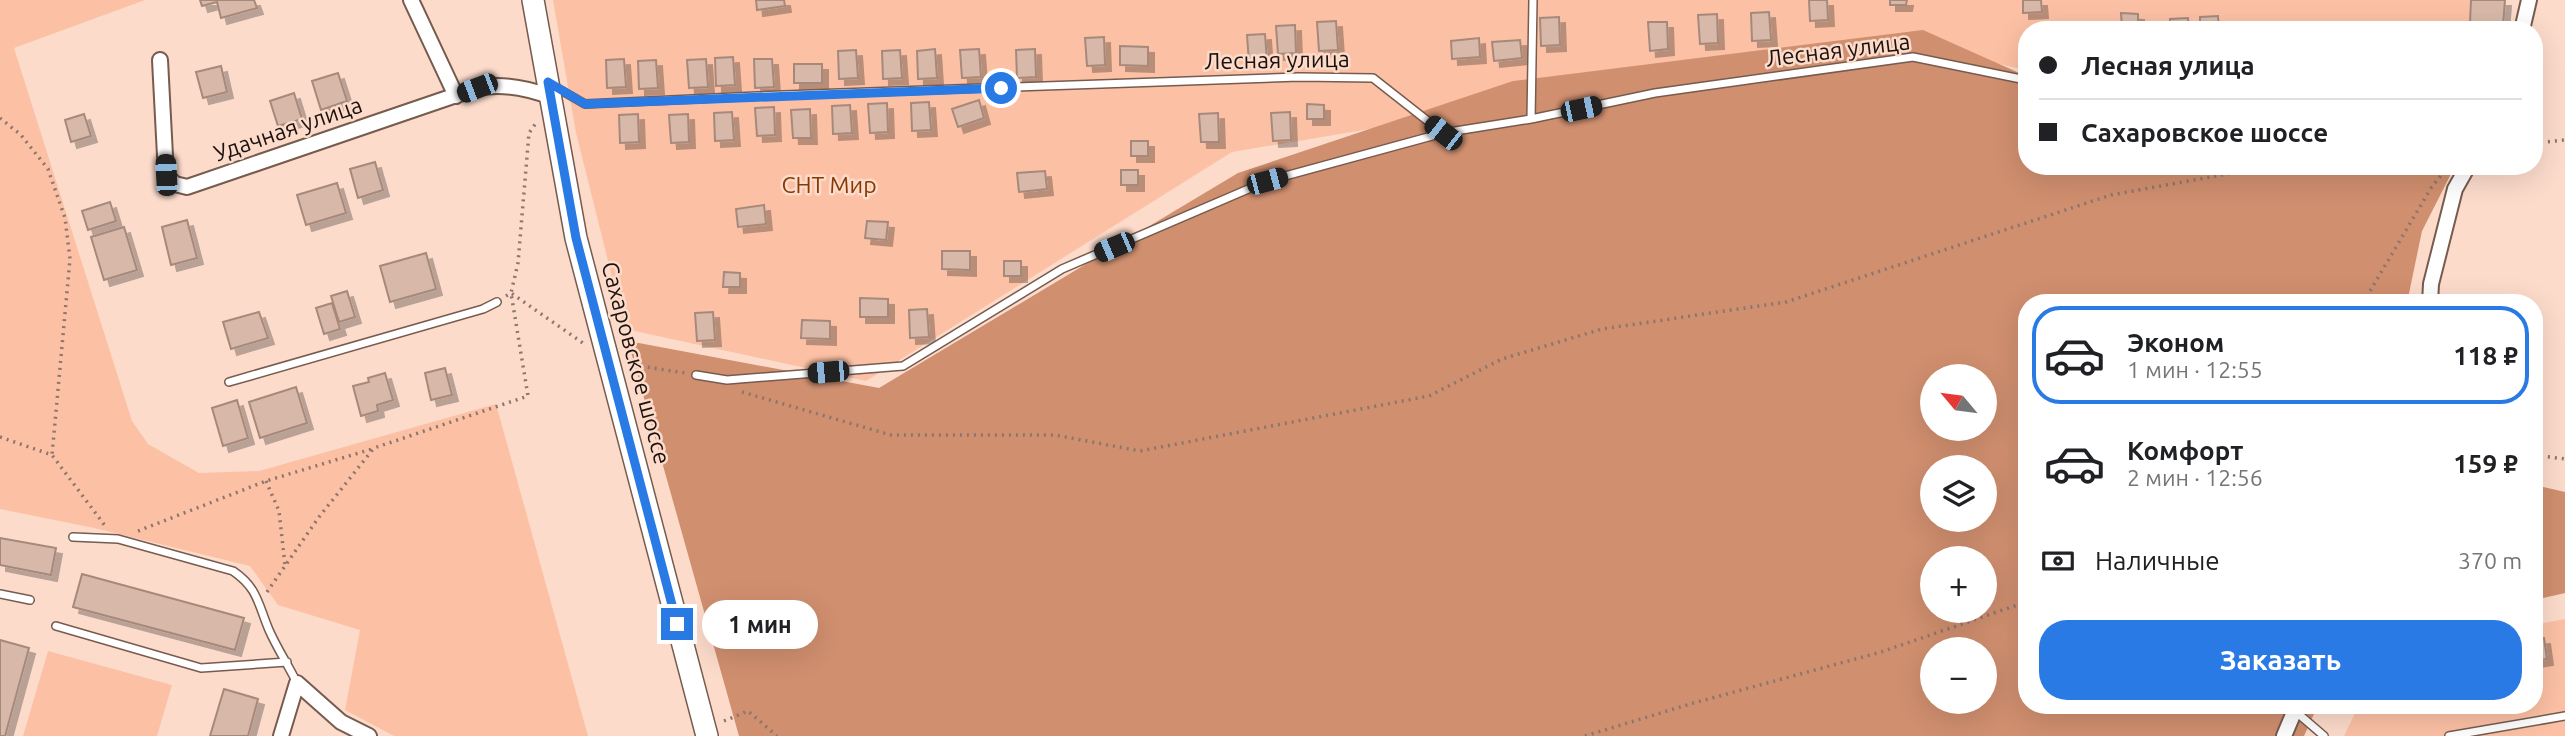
<!DOCTYPE html>
<html lang="ru">
<head>
<meta charset="utf-8">
<style>
	:root { --surface:#fff; --page:#f6f6f6; --text:#202124; --muted:#757577; --line:#e0e0e0; --accent:#297ae5 }
	body { margin:0; font-family:Ubuntu,sans-serif; background:var(--page); color:var(--text); height:100vh; display:flex; flex-direction:column; font-size:26px; white-space:nowrap }
	* { box-sizing:border-box; margin:0 }
	p { font-size:23px; color:var(--muted) }
	.icon { flex:none; width:38px; height:38px; fill:none; stroke:currentColor; stroke-width:2; stroke-linecap:round; stroke-linejoin:round }
	.map { position:relative; flex:1; overflow:hidden }
	.side { position:absolute; left:2018px; top:294px; width:525px; height:420px; display:flex; flex-direction:column; background:var(--surface); border-radius:28px; box-shadow:0 7px 28px #0002 }
	.side>* { flex:none }
	.hud { position:absolute; left:2018px; top:21px; width:525px; height:154px; border-radius:28px; box-shadow:0 7px 28px #0002; display:grid; align-content:center; height:154px; padding:0 21px; background:var(--surface) }
	.needle { width:46px; rotate:299deg }
	.fabs { position:absolute; left:1920px; top:364px; display:grid; gap:14px }
	.fabs a { display:grid; place-items:center; width:77px; height:77px; border-radius:50%; background:var(--surface); box-shadow:0 7px 28px #0002; font-size:35px }
	.end { position:absolute; width:32px; height:32px; margin:-16px; border:9px solid #297ae5; background:#fff; box-shadow:0 0 0 4px #fff }
	.from { border-radius:50% }
	.bubble { position:absolute; height:49px; border-radius:24px; background:var(--surface); box-shadow:0 7px 28px #0002; font-size:23px; font-weight:700; line-height:49px; text-align:center }
	.car { position:absolute; width:21px; height:42px; margin:-21px -10px; border-radius:9px; box-shadow:0 0 5px 2px #0007; background:linear-gradient(#222 24%,#8ab4d8 0 40%,#222 0 76%,#8ab4d8 0 86%,#222 0) }
	.hud b { display:flex; align-items:center; gap:24px; height:66px; font-size:26px }
	.hud b+b { border-top:2px solid var(--line) }
	.hud i { width:18px; height:18px; background:var(--text) }
	ul { padding:12px 0 0; list-style:none }
	li { display:flex; align-items:center; gap:21px; height:98px; margin:0 14px 10px; padding:0 7px; border:4px solid transparent; border-radius:28px }
	li div { flex:1 }
	li b { display:block; font-size:26px }
	li em { font-style:normal; font-weight:700 }
	li.selected { border-color:var(--accent) }
	li>.icon { width:63px; height:63px; stroke-width:1.5 }
	.pay { display:flex; align-items:center; gap:18px; height:77px; padding:0 21px; font-size:26px }
	.pay p { margin-inline-start:auto }
	.button { display:flex; gap:14px; margin-top:auto; padding:14px 21px }
	.button a { flex:1; height:80px; border-radius:28px; background:var(--accent); color:#fff; font-size:28px; font-weight:700; line-height:80px; text-align:center }
	.map>svg:first-child { display:block }
</style>
</head>
<body>
<div class="map">
<svg width="2565" height="736" viewBox="0 0 2565 736">
	<defs>
		<filter id="shadow"><feDropShadow dx="6" dy="6" stdDeviation="0" flood-color="#0004"/></filter>
	</defs>
	<rect width="100%" height="100%" fill="#fcdbcb"/>
	<path fill="#fcc1a5" d="M0,0H145L14,48L132,421L148,444L199,473L259,471L496,404L588,736H394L345,710L360,630L278,605L250,566L94,528L0,509Z
		M553,0H2500L2495,30H2026V70L1895,41L1232,152L866,381L625,329L576,133Z
		M2565,619V736H2344L2359,705H2534V625Z
		M48,651L172,685L157,736H23Z"/>
	<path fill="#d08f6f" fill-rule="evenodd" d="M1923,30L2026,76V166H2455L2422,231L2407,303H2026V705H2318L2304,736H739L628,341L879,388L1238,173L1513,81ZM1932,376H1984V429H1932ZM1932,467H1984V520H1932ZM1932,558H1984V611H1932ZM1932,649H1984V702H1932Z
		M2534,485L2565,492V593L2534,600Z"/>
	<path fill="#d8b9a9" stroke="#a7897b" stroke-width="2" filter="url(#shadow)" d="M200,0H254L257,8L221,18L217,2L202,6Z
		M756,0H784L785,6L757,10Z
		M1809,0H1827L1828,20L1810,21Z
		M1890,0H1907L1906,5H1890Z
		M2023,0H2041L2042,12L2023,13Z
		M2471,0H2505L2503,25L2470,23Z
		M1769,12L1771,40L1752,41L1751,13Z
		M2121,13L2138,14V28H2122Z
		M1717,14L1718,43L1700,44L1698,15Z
		M2218,16L2219,30H2200V17Z
		M1559,17L1560,45L1541,46L1540,18Z
		M2188,18L2189,30H2170V19Z
		M1336,21L1338,50L1319,51L1317,22Z
		M1648,22H1667L1668,49L1650,51Z
		M1295,25L1296,53L1278,54L1276,26Z
		M1265,34L1267,62L1249,63L1247,35Z
		M1104,37L1105,65L1087,66L1085,38Z
		M1479,38L1480,57L1452,59L1451,41Z
		M1520,40L1522,58L1494,61L1492,42Z
		M1120,46L1148,47V66L1120,65Z
		M935,49L937,78L918,79L917,51Z
		M979,49L981,77L962,78L960,50Z
		M1035,49L1036,77L1017,78L1016,50Z
		M856,50L858,78L839,79L838,51Z
		M900,50L902,78L883,79L882,51Z
		M733,57L735,85L716,86L715,58Z
		M624,59L626,87L607,88L606,60Z
		M706,59L708,87L689,88L687,60Z
		M754,59H772L774,87L755,88Z
		M656,60L658,88L639,89L638,61Z
		M794,64H822V83H794Z
		M221,66L227,92L203,98L196,72Z
		M338,73L347,101L321,110L312,81Z
		M294,93L302,119L278,126L270,101Z
		M979,100L984,118L958,127L952,109Z
		M929,102L931,130L912,131L911,103Z
		M887,103L888,132L870,133L868,104Z
		M1307,104L1324,105V119H1307Z
		M850,105L852,133L833,134L832,106Z
		M774,107L775,135L757,136L755,108Z
		M810,109L811,138H793L791,110Z
		M732,112L734,140L715,141L714,113Z
		M1290,112L1291,140L1273,141L1271,113Z
		M1218,113L1219,142H1201L1199,114Z
		M84,114L91,136L71,142L65,120Z
		M638,114L639,142L620,143L619,115Z
		M688,114L689,142L671,143L669,115Z
		M1131,141H1148V156H1131Z
		M375,162L383,190L358,198L350,169Z
		M1121,170H1138V185H1121Z
		M1045,171L1047,189L1019,192L1017,173Z
		M337,183L346,213L306,225L297,195Z
		M110,202L116,221L88,230L82,211Z
		M764,205L766,224L738,227L736,209Z
		M187,220L197,258L171,265L162,227Z
		M867,221L888,222L886,240L865,238Z
		M124,227L137,270L104,280L91,237Z
		M942,251H970V270L942,269Z
		M426,253L436,289L390,302L380,266Z
		M1004,261H1021V276H1004Z
		M724,272L740,273V287H723Z
		M347,291L355,317L339,322L331,296Z
		M860,298L888,299V317H860Z
		M332,303L340,329L324,334L316,308Z
		M927,309L929,337L910,338L909,310Z
		M259,312L268,338L231,349L223,322Z
		M713,312L715,340L697,341L695,313Z
		M802,320L830,321V339L801,338Z
		M445,368L452,395L431,400L425,373Z
		M385,373L393,400L377,405L378,411L361,416L353,386L369,382L368,378Z
		M296,387L307,423L260,438L249,402Z
		M237,400L248,438L223,446L212,408Z
		M0,538L56,548L51,575L0,565Z
		M82,574L244,618L235,650L73,607Z
		M2544,638L2547,659L2534,661V639Z
		M0,640L29,648L5,736H0Z
		M224,689L258,699L248,736H210Z"/>
	<g fill="none" stroke-linecap="round" stroke-linejoin="round">
		<defs>
			<path id="lane" d="M552,85L585,104L757,96L1299,77L1373,78L1443,133L1531,119L1655,93L1913,57L2026,80
				M1531,119L1533,0
				M696,375L727,380L903,366L1062,269L1267,181L1443,133
				M229,382L483,309L497,302
				M73,537L118,539L233,571C258,588 258,604 269,630C277,648 288,665 297,683
				M0,594L30,600
				M56,626L201,668L287,662
				M2295,711L2324,736
				M2449,736L2565,716"/>
			<path id="street" d="M411,0L456,96
				M2522,30L2529,0
				M160,60L166,175L175,184L187,187L477,88C502,83 527,88 551,97
				M2430,303L2431,284L2455,189L2468,166
				M281,736L297,683L341,722L369,736
				M2284,736L2297,705"/>
			<path id="secondary" d="M533,0L576,238L707,736"/>
		</defs>
		<use href="#lane" stroke="#775b4e" stroke-width="10"/>
		<use href="#street" stroke="#775b4e" stroke-width="18"/>
		<use href="#secondary" stroke="#775b4e" stroke-width="24"/>
		<path stroke="#8c766c" stroke-width="3.5" stroke-dasharray="2 5" stroke-linecap="butt" d="M0,118L21,135L48,169L65,218L70,259L52,455
			M2534,143L2565,140
			M506,296L511,293L583,343
			M2363,303L2431,188L2447,168
			M627,364L685,373
			M742,392L891,435H1055L1140,451L1429,396L1502,359L1602,329L1786,302L2111,195L2227,174L2289,166
			M0,437L52,455L106,527
			M2534,455L2565,459
			M266,481L279,511L285,565
			M138,531L266,481L372,449
			M267,592L319,517L374,448L528,396L511,293L518,263L529,133L536,123
			M724,721L748,711L777,736
			M1585,736L1690,704L1881,652L2026,602"/>
		<use href="#lane" stroke="#fff" stroke-width="7"/>
		<use href="#street" stroke="#fff" stroke-width="14"/>
		<use href="#secondary" stroke="#fff" stroke-width="21"/>
	</g>
	<g fill="none" stroke-linecap="round" stroke-linejoin="round">
		<path stroke="#297ae5" stroke-width="9" d="M677,624L576,238L548,82L585,104L1001,88"/>
	</g>
	<g text-anchor="middle" stroke-width="5" stroke-linejoin="round" paint-order="stroke">
		<g font-size="23" fill="#1c110c" stroke="#fcdbcb">
			<text transform="translate(1838 50) rotate(-7)" y="8">Лесная улица</text>
			<text transform="translate(1277 60) rotate(-1)" y="8">Лесная улица</text>
			<text transform="translate(288 129) rotate(-19)" y="8">Удачная улица</text>
			<text transform="translate(636 363) rotate(75)" y="8">Сахаровское шоссе</text>
		</g>
		<g font-size="23" fill="#883a03" stroke="#fcdbcb">
			<text x="829" y="193">СНТ Мир</text>
		</g>
	</g>
</svg>
<div class="fabs">
<a><svg class="needle" viewBox="-14 -14 28 28"><path d="M0-13l5 13h-10z" fill="#e53935"/><path d="M0 13l5-13h-10z" fill="#757577"/></svg></a>
<a><svg class="icon" aria-label="layers" viewBox="0 0 24 24"><path d="M12 4l9 5-9 5-9-5zM3 14l9 5 9-5"/></svg></a>
<a>+</a>
<a>−</a>
</div>
<i class="end from" style="left:1001px;top:88px"></i>
<i class="end" style="left:677px;top:624px"></i>
<div class="bubble" style="left:702px;top:600px;width:116px">1 мин</div>
<i class="car" style="left:477px;top:88px;rotate:249deg"></i>
<i class="car" style="left:1581px;top:109px;rotate:78deg"></i>
<i class="car" style="left:1443px;top:133px;rotate:308deg"></i>
<i class="car" style="left:166px;top:175px;rotate:357deg"></i>
<i class="car" style="left:1267px;top:181px;rotate:75deg"></i>
<i class="car" style="left:1114px;top:247px;rotate:247deg"></i>
<i class="car" style="left:828px;top:372px;rotate:265deg"></i>
<div class="hud">
<b><i class="from"></i>Лесная улица</b>
<b><i></i>Сахаровское шоссе</b>
</div>
<section class="side">
<ul>
<li class="selected"><svg class="icon" aria-label="car" viewBox="0 0 24 24"><path d="M5 17H2v-5l4-1 3-4h7l3 4 3 1v5h-3M9 17h6M6 11h13"/><circle cx="7" cy="17" r="2"/><circle cx="17" cy="17" r="2"/></svg><div><b>Эконом</b><p>1 мин · 12:55</p></div><em>118 ₽</em></li>
<li><svg class="icon" aria-label="car" viewBox="0 0 24 24"><path d="M5 17H2v-5l4-1 3-4h7l3 4 3 1v5h-3M9 17h6M6 11h13"/><circle cx="7" cy="17" r="2"/><circle cx="17" cy="17" r="2"/></svg><div><b>Комфорт</b><p>2 мин · 12:56</p></div><em>159 ₽</em></li>
</ul>
<div class="pay"><svg class="icon" aria-label="cash" viewBox="0 0 24 24"><path d="M3 7h18v10H3z"/><circle cx="12" cy="12" r="2"/></svg>Наличные<p>370 m</p></div>
<div class="button"><a>Заказать</a></div>
</section>
</div>
</body>
</html>
